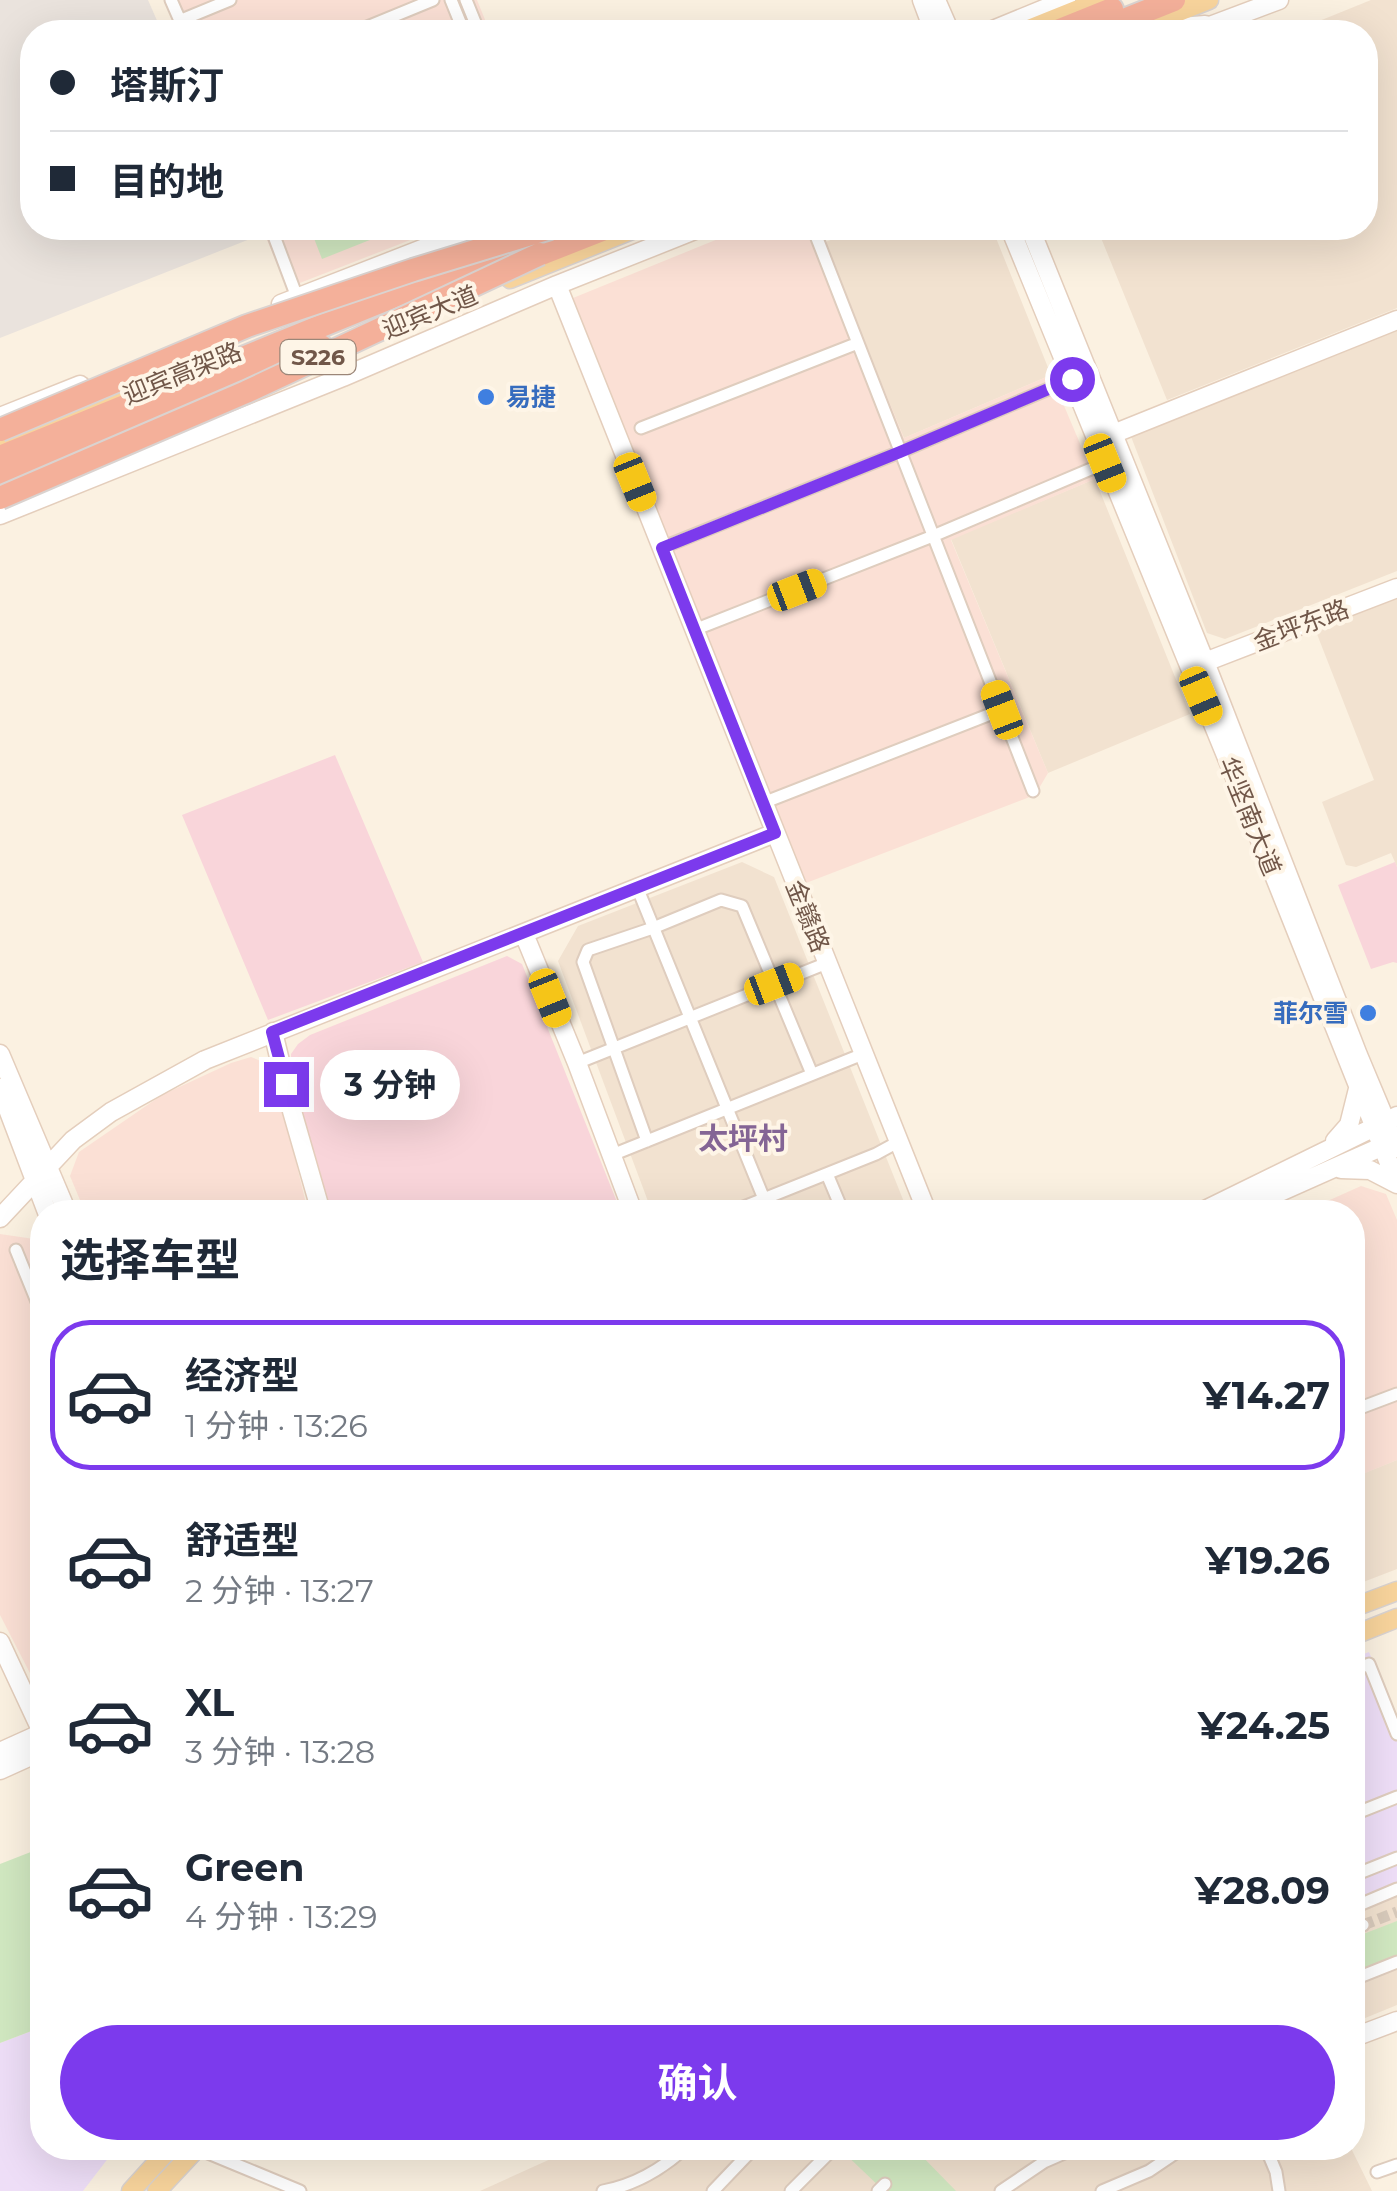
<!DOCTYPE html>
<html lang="zh">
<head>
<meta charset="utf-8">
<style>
	:root { --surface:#fff; --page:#f6f6f7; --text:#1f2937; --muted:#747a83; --line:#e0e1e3; --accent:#7c3aed }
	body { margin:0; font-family:Montserrat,"Noto Sans SC",sans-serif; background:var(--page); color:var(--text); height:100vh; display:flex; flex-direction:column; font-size:38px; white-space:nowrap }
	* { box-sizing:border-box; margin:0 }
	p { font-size:32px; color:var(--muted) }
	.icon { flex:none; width:55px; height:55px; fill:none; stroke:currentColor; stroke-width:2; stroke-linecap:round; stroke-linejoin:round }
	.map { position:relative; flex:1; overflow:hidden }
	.drawer { position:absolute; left:30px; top:1200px; width:1335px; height:960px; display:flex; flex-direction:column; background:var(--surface); border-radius:40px; box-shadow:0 10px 40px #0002 }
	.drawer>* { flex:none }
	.banner { position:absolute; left:20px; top:20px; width:1358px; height:220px; border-radius:40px; box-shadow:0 10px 40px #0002; display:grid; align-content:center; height:220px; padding:0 30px; background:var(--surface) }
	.end { position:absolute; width:45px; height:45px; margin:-22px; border:12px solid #7c3aed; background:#fff; box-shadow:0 0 0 5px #fff }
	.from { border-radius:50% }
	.bubble { position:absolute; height:70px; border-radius:35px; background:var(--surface); box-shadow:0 10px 40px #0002; font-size:32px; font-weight:700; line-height:70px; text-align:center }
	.car { position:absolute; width:30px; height:60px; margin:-30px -15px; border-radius:12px; box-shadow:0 0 8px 2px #0007; background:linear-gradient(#f5c518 24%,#345 0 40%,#f5c518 0 76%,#345 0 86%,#f5c518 0) }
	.banner b { display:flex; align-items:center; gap:35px; height:95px; font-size:38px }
	.banner b+b { border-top:2px solid var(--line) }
	.banner i { width:25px; height:25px; background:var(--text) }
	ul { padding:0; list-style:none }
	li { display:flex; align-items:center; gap:30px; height:150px; margin:0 20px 15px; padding:0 10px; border:5px solid transparent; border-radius:40px }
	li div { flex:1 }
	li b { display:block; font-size:38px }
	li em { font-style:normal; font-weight:700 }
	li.current { border-color:var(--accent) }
	li>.icon { width:90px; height:90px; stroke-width:1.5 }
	h2 { padding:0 30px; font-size:45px; line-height:120px }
	.action { display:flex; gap:20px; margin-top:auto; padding:20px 30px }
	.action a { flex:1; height:115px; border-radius:60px; background:var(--accent); color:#fff; font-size:40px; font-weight:700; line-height:115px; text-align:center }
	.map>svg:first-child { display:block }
</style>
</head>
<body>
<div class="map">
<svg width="1397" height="2191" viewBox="0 0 1397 2191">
	<rect width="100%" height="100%" fill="#fbf1e1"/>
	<path fill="#f2e2d0" d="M1371,0H1397V308L1167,400L1097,228H1365V32H1292Z
		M861,228H992L1051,375L904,438L823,243Z
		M1397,328V571L1225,639L1207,633L1130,434Z
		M1095,479L1190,714L1048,773L951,539Z
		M1397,598V867L1391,853L1356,867L1346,865L1322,802L1374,780L1315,629Z
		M742,862L774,877L908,1212H652L558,961L578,926Z
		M1397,1460V1569L1353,1586L1352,1478Z
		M1397,1896V2005L1353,2023L1352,1914Z
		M575,2148H1351L1372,2191H480Z"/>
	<path fill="#fbe0d5" d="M165,0H477L490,32H179Z
		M262,228H441L287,288Z
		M745,228H818L904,438L1051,375L1095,479L951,540L1048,773L1035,795L806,883L573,298Z
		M251,1057L273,1066L308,1212H85L70,1176L79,1152L162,1095L231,1063Z
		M1361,1186L1386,1194L1397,1220V1460L1353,1478L1352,1212H1303Z
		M0,1234L34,1239L42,1259V1683L33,1679L0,1615Z"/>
	<path fill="#eae3dd" d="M0,0H148L162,32H32V228H246L250,239L0,338Z"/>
	<path fill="#eedef7" d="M1369,1652L1397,1718V1896L1353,1914V1658Z
		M42,2027V2148H116L83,2191H0V2043Z"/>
	<path fill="#f9d5da" d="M335,755L423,962L268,1020L182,815Z
		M1395,862L1397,867V963L1393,962L1371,969L1338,885Z
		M507,956L522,964L621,1212H327L291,1069V1054L298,1044L310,1035Z"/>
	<path fill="#d1e8c1" d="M310,228H400L322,259Z
		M41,1848L42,1852V2027L0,2043V1864Z
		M1397,1921V1955L1353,1974V1938Z
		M839,2148H914L956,2191H884Z"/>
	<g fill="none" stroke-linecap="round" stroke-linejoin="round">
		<path stroke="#d8cabb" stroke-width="11" stroke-dasharray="11 5.5" stroke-linecap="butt" d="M1363,1925L1397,1912"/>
		<defs>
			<path id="street" d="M171,0L185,32
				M451,0L464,32
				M466,0L479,32
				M179,21L230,0
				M355,32L433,0
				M271,228L297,297
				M813,228L1033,791
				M641,428L858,343
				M661,548L900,452L1072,379
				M694,630L933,536L1105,463
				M763,803L1001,710
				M637,887L764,1199
				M577,1063L827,963
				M647,1141L583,962L588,950L653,928L721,900L742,906L812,1074
				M612,1155L863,1054
				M827,1174L843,1212
				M731,1212L876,1154L898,1142
				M16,1250L42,1314
				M1352,1411L1397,1394
				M1352,1671L1369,1664L1397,1734
				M1352,1815L1397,1797
				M1352,1876L1397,1858
				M1352,1908L1397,1889
				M1352,1929L1363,1925
				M1352,1980L1397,1962
				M196,2148L300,2191
				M1266,2148L1276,2172L1279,2191
				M1377,2172L1397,2165
				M603,2191C634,2185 661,2170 685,2148
				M713,2191L754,2148
				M791,2191L834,2148
				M878,2191L885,2184
				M1001,2191L1044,2162L1076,2148
				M1102,2191L1149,2171L1183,2148"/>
			<path id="secondary" d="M922,0L934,32
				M936,0L950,32
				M1136,31L1205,25
				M988,32L1066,0
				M1194,32L1279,0
				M1010,228L1236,780L1397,1183
				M1030,228L1205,662L1358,1055L1397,1148
				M557,285L927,1212
				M281,304L476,228
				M0,417L80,385
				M1113,434L1397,320
				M0,515L343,377L557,285L700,228
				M1205,662L1397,588
				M524,934L577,1063L633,1212
				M273,1032L292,1111L321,1212
				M0,1054L67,1212
				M0,1088L47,1212
				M1335,1141L1349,1125L1358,1089
				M1341,1169L1370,1170L1397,1184
				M1201,1212L1397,1116
				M1235,1212L1390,1143
				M0,1218L73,1140L111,1112L205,1060L775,833
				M0,1642L42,1732
				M0,1752L42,1733
				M0,1770L42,1751
				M1352,2038L1397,2021"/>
			<path id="primary" d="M1021,32L1101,0
				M1129,32L1209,0
				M510,279L637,228
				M0,443L218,356
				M1352,1608L1397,1591
				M1352,1636L1397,1618
				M131,2191L170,2148
				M157,2191L197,2148"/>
			<path id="highway" d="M1055,32L1112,9
				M1094,32L1174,0
				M526,260L607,228
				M0,457L505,251
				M0,477L321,346"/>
		</defs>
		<use href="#street" stroke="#dfcdbe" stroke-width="15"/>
		<use href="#secondary" stroke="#e4cebc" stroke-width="21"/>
		<use href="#primary" stroke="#dad3d0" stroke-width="21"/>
		<use href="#highway" stroke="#dad3d0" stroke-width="26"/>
		<use href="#street" stroke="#fff" stroke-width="11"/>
		<use href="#secondary" stroke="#fff" stroke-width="18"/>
		<use href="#primary" stroke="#f8d49c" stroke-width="18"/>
		<use href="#highway" stroke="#f4b09a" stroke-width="22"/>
		<defs>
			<path id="highway-bridge" d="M0,430L247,326L413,270L550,228
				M0,498L246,392L540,254"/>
		</defs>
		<use href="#highway-bridge" stroke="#dad3d0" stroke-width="26" stroke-linecap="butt"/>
		<use href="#highway-bridge" stroke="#f4b09a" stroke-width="22"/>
	</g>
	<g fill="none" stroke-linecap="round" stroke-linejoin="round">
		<path stroke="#7c3aed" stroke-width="12" d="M286,1084L272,1032L775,833L662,548L900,452L1072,379"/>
	</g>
	<g fill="#3f7fe0" stroke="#fef5e7" stroke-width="4">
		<circle cx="486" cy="397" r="10"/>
		<circle cx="1368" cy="1013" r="10"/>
	</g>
	<g text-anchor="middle" stroke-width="8" stroke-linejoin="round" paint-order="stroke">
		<rect fill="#fef5e7" stroke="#9b8678" stroke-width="2.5" x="280.5" y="340" width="75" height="34" rx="8"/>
		<g font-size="22" font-weight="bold" fill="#715749">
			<text x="318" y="365">S226</text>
		</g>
		<g font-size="25" fill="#715749" stroke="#fef5e7">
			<text transform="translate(430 312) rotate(-22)" y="9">迎宾大道</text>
			<text transform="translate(182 373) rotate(-22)" y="9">迎宾高架路</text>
			<text transform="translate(1301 625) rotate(-21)" y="9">金坪东路</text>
			<text transform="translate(1250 816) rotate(68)" y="9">华坚南大道</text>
			<text transform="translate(808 916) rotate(68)" y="9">金赣路</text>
		</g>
		<g font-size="25" font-weight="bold" fill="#366cbe" stroke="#fef5e7" text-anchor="start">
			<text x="506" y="406">易捷</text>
			<text x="1348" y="1022" text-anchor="end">菲尔雪</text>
		</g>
		<g font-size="30" font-weight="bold" fill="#846595" stroke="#fef5e7">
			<text x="743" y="1149">太坪村</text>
		</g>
	</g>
</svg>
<i class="end from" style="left:1072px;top:379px"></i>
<i class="end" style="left:286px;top:1084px"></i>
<div class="bubble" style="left:320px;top:1050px;width:140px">3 分钟</div>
<i class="car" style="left:1105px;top:463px;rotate:158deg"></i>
<i class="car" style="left:635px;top:482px;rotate:158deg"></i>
<i class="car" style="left:797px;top:590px;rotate:69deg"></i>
<i class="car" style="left:1201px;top:696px;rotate:157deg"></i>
<i class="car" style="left:1002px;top:710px;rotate:339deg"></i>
<i class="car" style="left:774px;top:984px;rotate:69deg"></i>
<i class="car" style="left:550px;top:998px;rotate:158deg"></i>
<div class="banner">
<b><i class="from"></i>塔斯汀</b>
<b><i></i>目的地</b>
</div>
<section class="drawer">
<h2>选择车型</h2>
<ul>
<li class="current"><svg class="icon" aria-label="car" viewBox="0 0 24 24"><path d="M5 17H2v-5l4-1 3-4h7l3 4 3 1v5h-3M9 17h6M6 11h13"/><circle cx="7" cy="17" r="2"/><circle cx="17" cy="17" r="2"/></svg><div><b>经济型</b><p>1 分钟 · 13:26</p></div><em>¥14.27</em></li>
<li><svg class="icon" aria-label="car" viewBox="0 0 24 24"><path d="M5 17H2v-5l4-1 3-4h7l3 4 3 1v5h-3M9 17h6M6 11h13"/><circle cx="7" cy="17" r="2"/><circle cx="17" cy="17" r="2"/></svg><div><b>舒适型</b><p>2 分钟 · 13:27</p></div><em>¥19.26</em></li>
<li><svg class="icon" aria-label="car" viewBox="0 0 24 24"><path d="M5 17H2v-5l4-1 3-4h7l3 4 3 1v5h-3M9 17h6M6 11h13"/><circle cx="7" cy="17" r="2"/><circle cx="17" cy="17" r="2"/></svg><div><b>XL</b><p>3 分钟 · 13:28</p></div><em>¥24.25</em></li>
<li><svg class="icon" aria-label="car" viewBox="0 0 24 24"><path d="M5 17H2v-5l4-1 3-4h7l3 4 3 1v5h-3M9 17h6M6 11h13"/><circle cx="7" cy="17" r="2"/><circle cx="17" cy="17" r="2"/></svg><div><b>Green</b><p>4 分钟 · 13:29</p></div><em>¥28.09</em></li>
</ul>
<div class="action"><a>确认</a></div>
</section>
</div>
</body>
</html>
